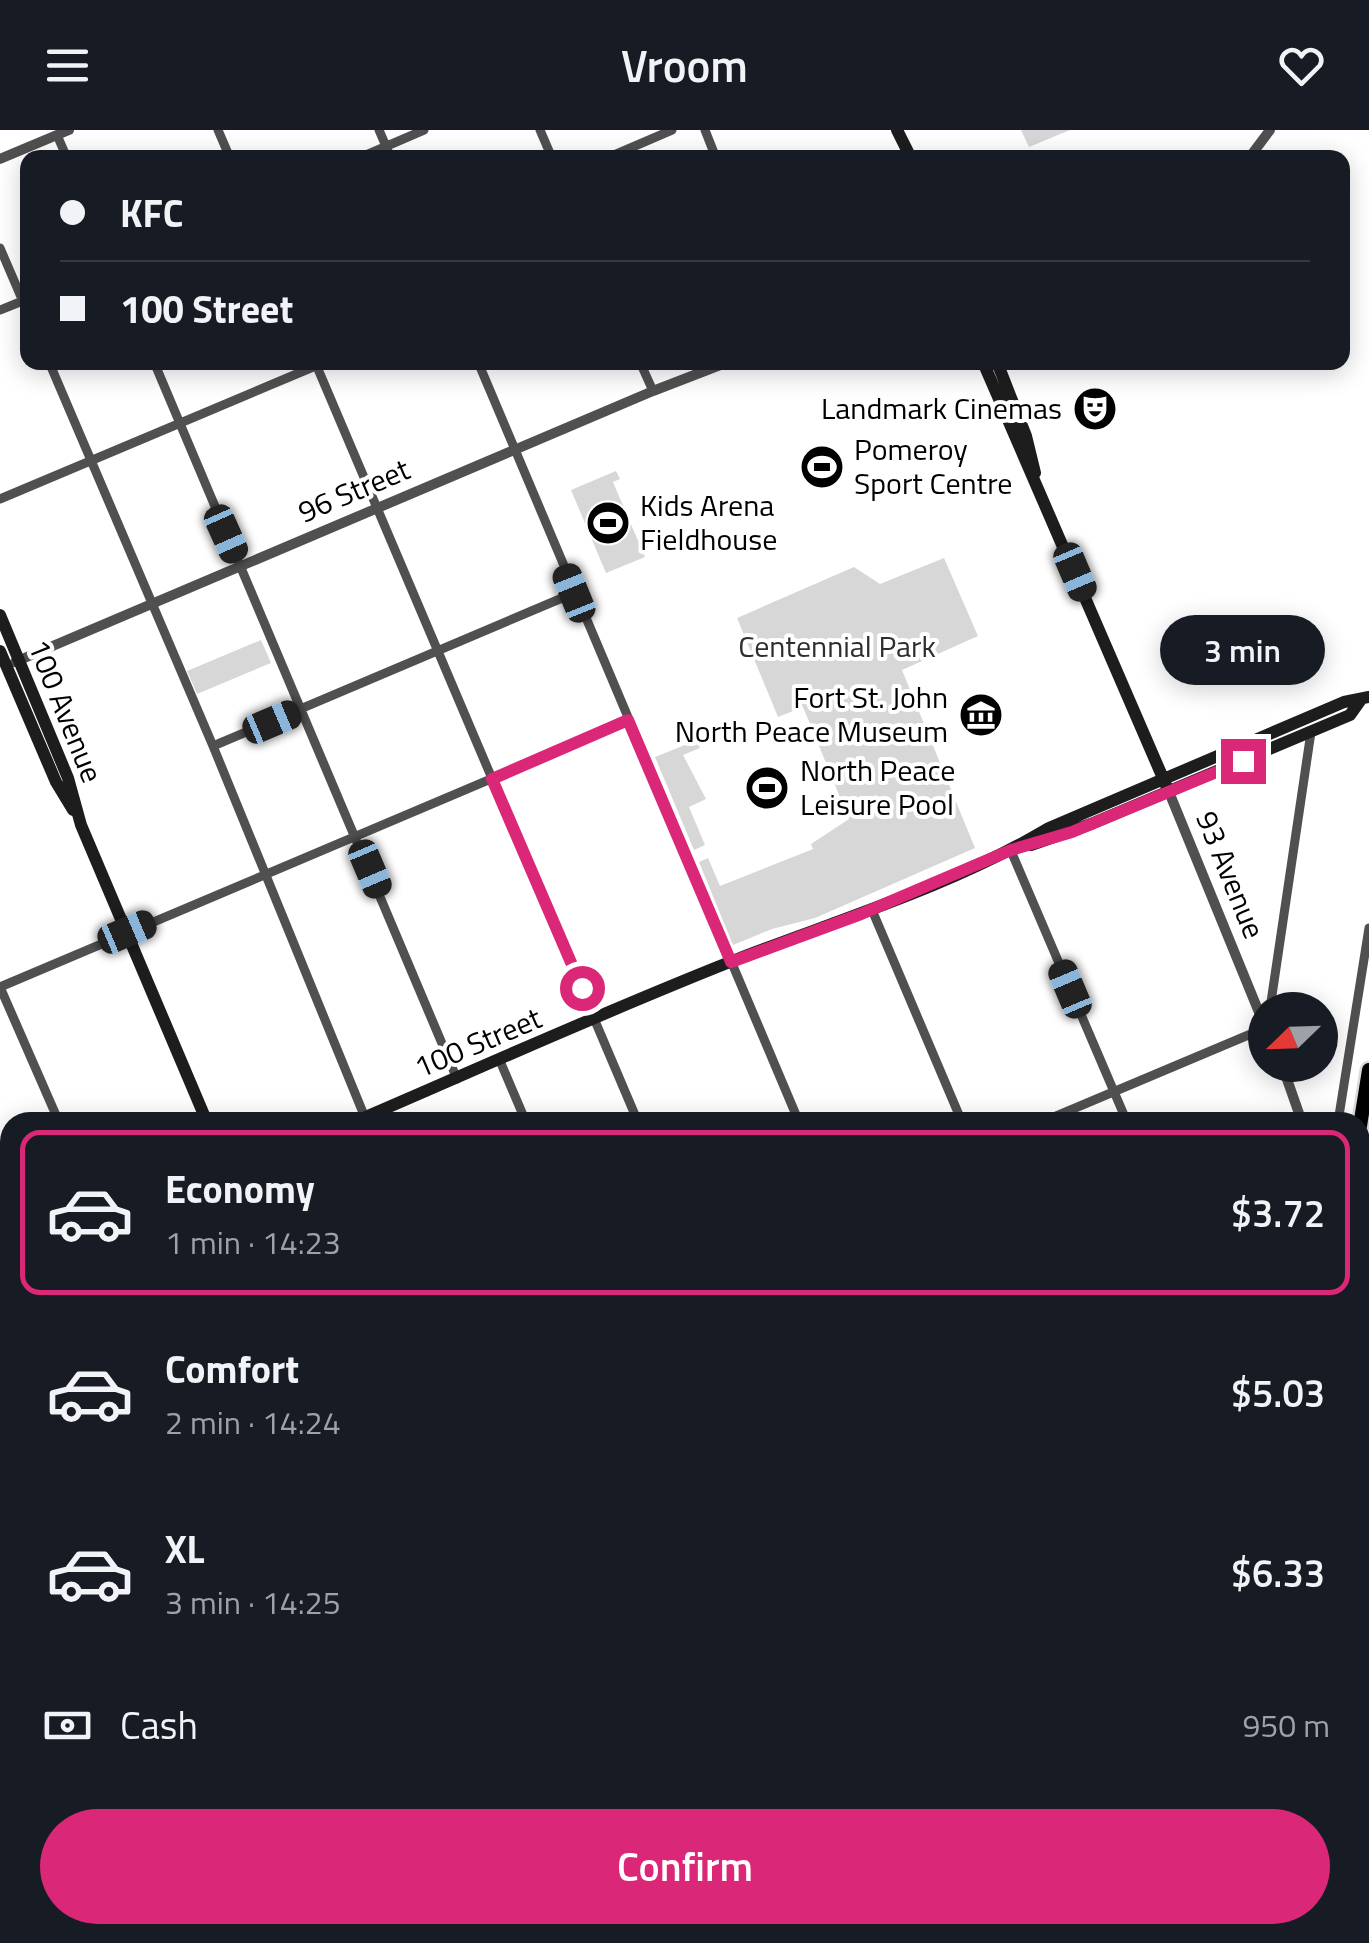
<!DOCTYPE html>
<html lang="en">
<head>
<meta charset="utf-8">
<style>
	:root { --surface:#171b24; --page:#20242c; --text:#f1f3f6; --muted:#9ea1a6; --line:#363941; --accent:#db2777 }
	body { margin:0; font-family:"Titillium Web",sans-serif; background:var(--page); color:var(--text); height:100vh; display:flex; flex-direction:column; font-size:38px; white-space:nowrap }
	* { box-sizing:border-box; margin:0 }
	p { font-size:32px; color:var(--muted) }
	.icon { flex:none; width:55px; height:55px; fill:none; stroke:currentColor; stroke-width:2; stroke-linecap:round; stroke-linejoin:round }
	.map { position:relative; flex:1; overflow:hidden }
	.details { position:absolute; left:0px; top:982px; width:1370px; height:832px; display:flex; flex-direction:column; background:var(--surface); border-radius:30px 30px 0 0; box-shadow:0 5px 25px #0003 }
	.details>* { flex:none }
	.guide { position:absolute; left:20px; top:20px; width:1330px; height:220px; border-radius:20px; box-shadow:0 5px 25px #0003; display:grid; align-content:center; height:220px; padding:0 40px; background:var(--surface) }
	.needle { width:65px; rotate:247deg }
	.buttons { position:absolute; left:1248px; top:862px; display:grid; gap:20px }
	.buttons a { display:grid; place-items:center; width:90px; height:90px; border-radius:50%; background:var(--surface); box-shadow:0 5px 25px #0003; font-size:50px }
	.end { position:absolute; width:45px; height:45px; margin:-22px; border:12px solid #db2777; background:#fff; box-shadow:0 0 0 5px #fff }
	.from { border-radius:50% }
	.bubble { position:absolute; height:70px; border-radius:35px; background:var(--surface); box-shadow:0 5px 25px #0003; font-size:32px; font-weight:600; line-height:70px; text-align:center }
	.car { position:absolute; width:30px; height:60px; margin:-30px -15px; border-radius:12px; box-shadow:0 0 8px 2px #0007; background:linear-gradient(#222 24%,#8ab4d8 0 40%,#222 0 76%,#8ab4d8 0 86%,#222 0) }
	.guide b { display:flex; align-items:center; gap:35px; height:95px; font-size:38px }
	.guide b+b { border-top:2px solid var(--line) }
	.guide i { width:25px; height:25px; background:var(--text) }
	ul { padding:18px 0 0; list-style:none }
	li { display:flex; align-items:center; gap:30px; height:165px; margin:0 20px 15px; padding:0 20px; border:5px solid transparent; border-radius:20px }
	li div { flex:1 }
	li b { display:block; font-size:38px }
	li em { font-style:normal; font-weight:600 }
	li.selected { border-color:var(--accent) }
	li>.icon { width:90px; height:90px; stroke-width:1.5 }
	.pay { display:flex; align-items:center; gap:25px; height:110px; padding:0 40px; font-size:38px }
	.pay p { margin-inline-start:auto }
	.button { display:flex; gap:20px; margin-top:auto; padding:20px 40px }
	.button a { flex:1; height:115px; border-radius:60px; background:var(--accent); color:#fff; font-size:40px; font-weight:600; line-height:115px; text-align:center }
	header { display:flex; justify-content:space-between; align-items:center; height:130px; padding:0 40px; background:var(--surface); font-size:45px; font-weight:600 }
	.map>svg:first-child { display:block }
</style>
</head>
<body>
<header><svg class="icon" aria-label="menu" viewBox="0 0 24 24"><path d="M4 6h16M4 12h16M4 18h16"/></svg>Vroom<svg class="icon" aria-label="heart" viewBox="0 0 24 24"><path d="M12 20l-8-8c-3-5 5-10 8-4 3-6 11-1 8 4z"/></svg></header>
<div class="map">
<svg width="1369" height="1813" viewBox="0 0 1369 1813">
	<rect width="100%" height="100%" fill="#fff"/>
	<path fill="#d7d7d7" d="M1021,0H1070L1029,17Z
		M616,341L620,349L613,352L645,427L606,443L571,360Z
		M944,428L978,506L902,540L975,718L815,788L772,799L733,815L699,732L708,728L720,756L813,719L811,714L849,689L803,577L778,587L737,488L854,437L880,454Z
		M261,510L271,533L197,564L187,541Z
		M697,610L700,618L683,625L706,669L689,677L705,715L694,720L655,627Z"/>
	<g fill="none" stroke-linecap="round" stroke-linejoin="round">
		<defs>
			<path id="trunk" d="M1360,996L1369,940
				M1360,1087L1369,1031
				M1360,1201L1369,1212
				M1360,1229L1369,1223
				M1231,1813L1232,1805
				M1251,1813L1254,1805"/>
		</defs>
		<use href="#trunk" stroke="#dbdbdb" stroke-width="19"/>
		<path stroke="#505050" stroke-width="9" d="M218,0L230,28
			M379,0L391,28
			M540,0L552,28
			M705,0L716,28
			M57,5L67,28
			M359,28L424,0
			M607,28L672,0
			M0,118L28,183
			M0,180L25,170
			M49,232L213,616L366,990
			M154,232L457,949
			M315,232L638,992
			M478,232L799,992
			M640,232L653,261
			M0,369L325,232
			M213,616L574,463
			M1011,721L1127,992
			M872,780L962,992
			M0,857L628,591
			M0,857L59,992
			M1259,882L1271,872L1311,602
			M500,931L526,992
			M1042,992L1265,898
			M1338,992L1369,798
			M0,1176L10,1199
			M1360,1349L1369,1292
			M0,1435L10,1431
			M0,1495L10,1519
			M0,1712L10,1708
			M131,1805L135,1813
			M267,1805L271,1813
			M403,1805L407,1813
			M712,1805L715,1813
			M982,1805L985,1813
			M414,1813L434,1805
			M1191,1813L1192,1805
			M1286,1813L1287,1805"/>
		<path stroke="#505050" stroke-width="10" d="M1249,28L1270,0
			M0,29L69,0
			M15,532L653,261L728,232
			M1169,662L1265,897
			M1282,935L1302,992
			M1360,1770L1369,1772
			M1024,1813L1042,1805"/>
		<path stroke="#1d1d1d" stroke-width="12" d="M897,0L911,28
			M983,232L1169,662
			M997,232L1026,306L1035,343
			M0,485L68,648L81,695L207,992
			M0,521L56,652L73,680
			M1031,715L1091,694L1350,585L1360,571
			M354,992C482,937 610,879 740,828C844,788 953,755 1049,698L1344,572L1369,567
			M0,1143L10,1138
			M552,1805L556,1813"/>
		<use href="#trunk" stroke="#000" stroke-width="14"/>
	</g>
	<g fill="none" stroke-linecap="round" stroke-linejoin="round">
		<path stroke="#db2777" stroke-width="12" d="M582,858L492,649L628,590L731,832L861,784L1011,720L1072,702L1243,631"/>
	</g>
	<defs>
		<symbol id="theatre-disc" viewBox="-11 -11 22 22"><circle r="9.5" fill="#000" stroke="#fff"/><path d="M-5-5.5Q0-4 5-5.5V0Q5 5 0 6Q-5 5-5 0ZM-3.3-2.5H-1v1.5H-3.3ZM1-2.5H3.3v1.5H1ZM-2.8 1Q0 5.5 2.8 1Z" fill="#fff"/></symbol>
		<symbol id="stadium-disc" viewBox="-11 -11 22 22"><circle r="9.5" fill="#000" stroke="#fff"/><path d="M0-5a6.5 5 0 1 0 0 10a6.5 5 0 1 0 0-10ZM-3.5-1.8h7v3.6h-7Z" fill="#fff"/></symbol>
		<symbol id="museum-disc" viewBox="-11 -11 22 22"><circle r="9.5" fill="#000" stroke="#fff"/><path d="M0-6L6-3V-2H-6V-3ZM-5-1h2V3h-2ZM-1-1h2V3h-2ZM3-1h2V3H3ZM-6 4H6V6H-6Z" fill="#fff"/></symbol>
	</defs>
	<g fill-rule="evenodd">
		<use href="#theatre-disc" x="1070" y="254" width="50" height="50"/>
		<use href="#stadium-disc" x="797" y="312" width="50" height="50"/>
		<use href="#stadium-disc" x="583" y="368" width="50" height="50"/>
		<use href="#museum-disc" x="956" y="560" width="50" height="50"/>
		<use href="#stadium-disc" x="742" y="633" width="50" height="50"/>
	</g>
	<g text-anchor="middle" stroke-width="8" stroke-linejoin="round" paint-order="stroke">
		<g font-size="30" fill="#000" stroke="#fff" text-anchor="start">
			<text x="1062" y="289" text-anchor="end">Landmark Cinemas</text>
			<text x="854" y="330">Pomeroy<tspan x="854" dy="34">Sport Centre</tspan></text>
			<text x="640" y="386">Kids Arena<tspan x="640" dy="34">Fieldhouse</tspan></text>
			<text x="948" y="578" text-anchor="end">Fort St. John<tspan x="948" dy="34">North Peace Museum</tspan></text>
			<text x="800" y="651">North Peace<tspan x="800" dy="34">Leisure Pool</tspan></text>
		</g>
		<g font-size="30" fill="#000" stroke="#fff">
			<text transform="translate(354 361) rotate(-23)" y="10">96 Street</text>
			<text transform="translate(65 581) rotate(68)" y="10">100 Avenue</text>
			<text transform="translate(1230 745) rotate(68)" y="10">93 Avenue</text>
			<text transform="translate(478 913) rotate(-23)" y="10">100 Street</text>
		</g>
		<g font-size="30" fill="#2e2e2e" stroke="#fff">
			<text x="837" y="527">Centennial Park</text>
		</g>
	</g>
</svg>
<div class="buttons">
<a><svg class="needle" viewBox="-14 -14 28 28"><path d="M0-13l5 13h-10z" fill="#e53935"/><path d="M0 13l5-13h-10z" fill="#9ea1a6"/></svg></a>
</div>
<i class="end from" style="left:582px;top:858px"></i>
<i class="end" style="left:1243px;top:631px"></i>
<div class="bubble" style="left:1160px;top:485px;width:165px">3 min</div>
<i class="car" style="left:226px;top:404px;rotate:156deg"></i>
<i class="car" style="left:1075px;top:442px;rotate:157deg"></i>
<i class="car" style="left:574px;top:463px;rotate:338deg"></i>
<i class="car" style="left:272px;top:592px;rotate:67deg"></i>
<i class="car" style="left:370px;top:739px;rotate:157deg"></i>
<i class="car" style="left:127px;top:802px;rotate:67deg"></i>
<i class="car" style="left:1070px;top:859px;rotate:337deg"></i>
<div class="guide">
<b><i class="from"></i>KFC</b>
<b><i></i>100 Street</b>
</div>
<section class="details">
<ul>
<li class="selected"><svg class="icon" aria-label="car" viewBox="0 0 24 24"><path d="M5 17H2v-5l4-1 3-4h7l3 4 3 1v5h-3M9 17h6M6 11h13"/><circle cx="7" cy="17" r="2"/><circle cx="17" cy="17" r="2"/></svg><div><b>Economy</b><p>1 min · 14:23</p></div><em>$3.72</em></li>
<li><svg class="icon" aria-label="car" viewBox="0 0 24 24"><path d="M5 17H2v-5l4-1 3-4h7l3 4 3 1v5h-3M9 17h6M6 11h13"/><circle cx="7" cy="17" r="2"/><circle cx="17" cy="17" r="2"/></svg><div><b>Comfort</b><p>2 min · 14:24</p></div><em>$5.03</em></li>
<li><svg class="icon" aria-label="car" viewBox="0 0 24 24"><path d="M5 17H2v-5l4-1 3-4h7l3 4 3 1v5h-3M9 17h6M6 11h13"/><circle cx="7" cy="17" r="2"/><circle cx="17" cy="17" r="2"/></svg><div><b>XL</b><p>3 min · 14:25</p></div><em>$6.33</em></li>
</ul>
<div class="pay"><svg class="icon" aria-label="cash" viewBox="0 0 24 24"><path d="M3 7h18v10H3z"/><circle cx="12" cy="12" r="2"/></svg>Cash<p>950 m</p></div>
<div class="button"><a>Confirm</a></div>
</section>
</div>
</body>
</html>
